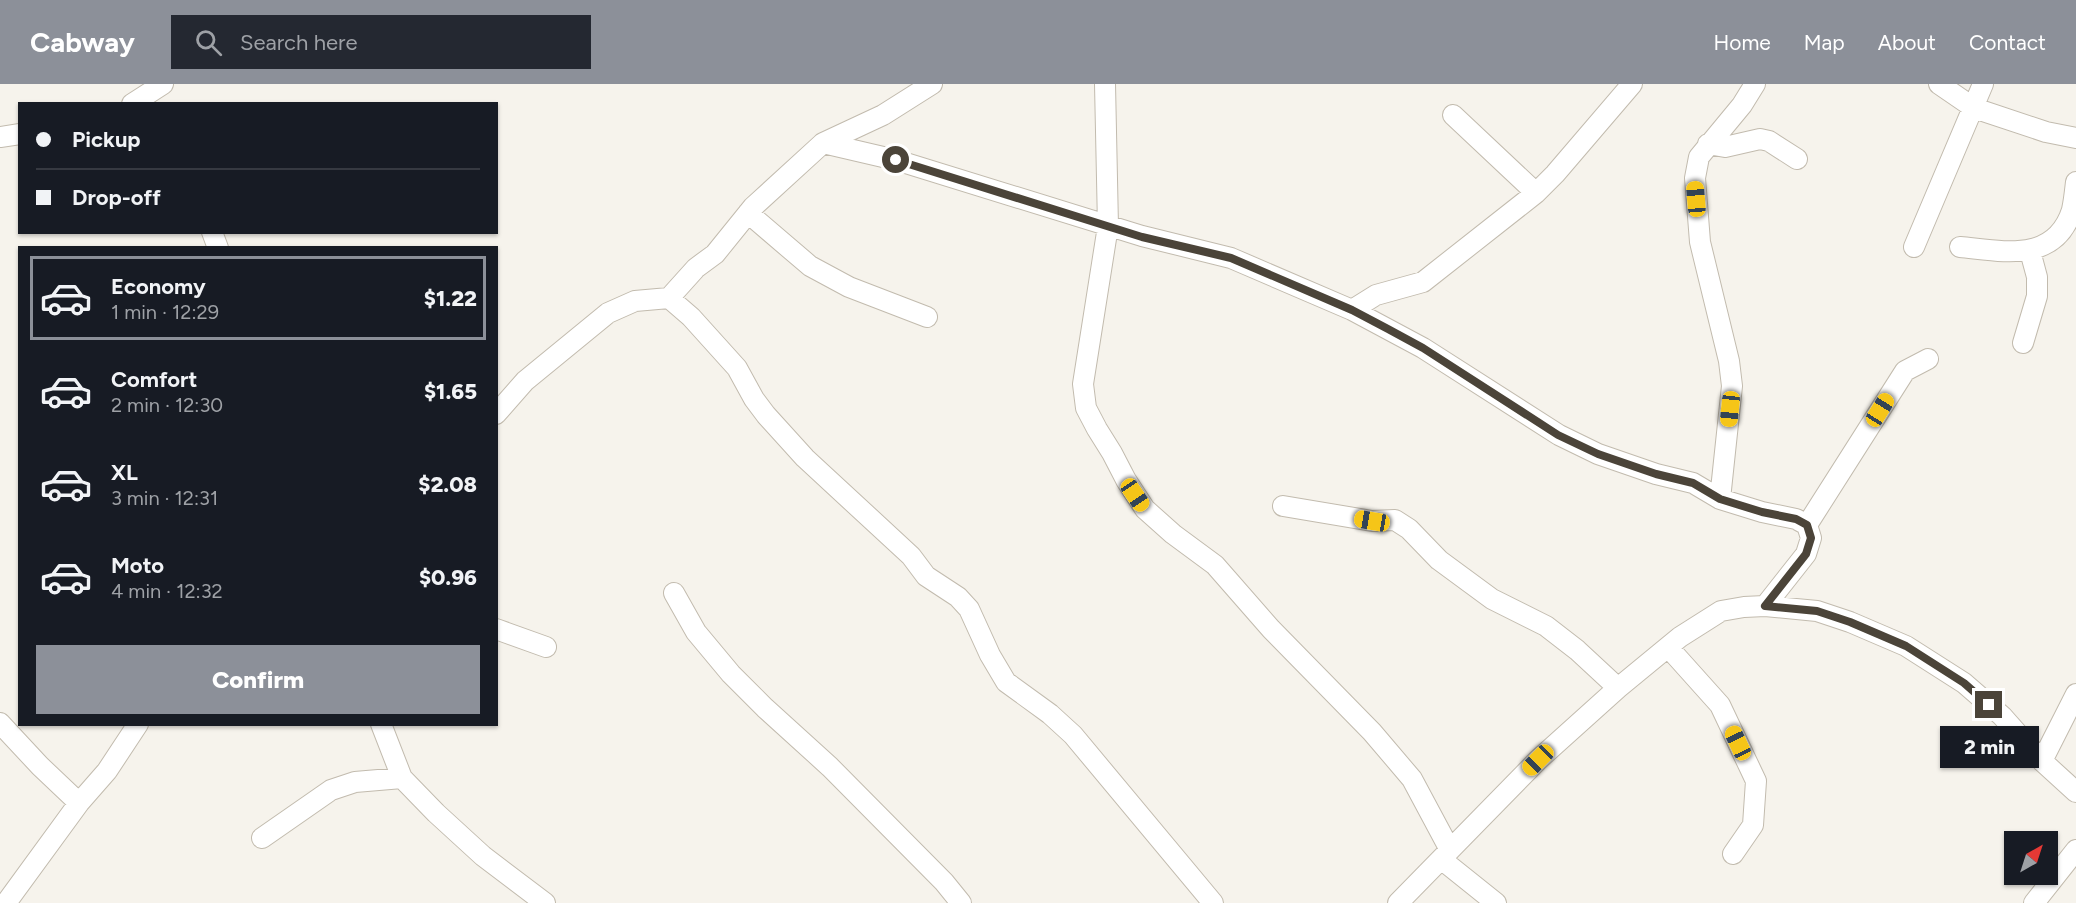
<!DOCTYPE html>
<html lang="en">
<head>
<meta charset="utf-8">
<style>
	:root { --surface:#171b24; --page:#242831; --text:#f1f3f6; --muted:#9ea1a6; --line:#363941; --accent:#8c9099 }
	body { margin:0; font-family:Figtree,sans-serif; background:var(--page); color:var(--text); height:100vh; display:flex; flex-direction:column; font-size:22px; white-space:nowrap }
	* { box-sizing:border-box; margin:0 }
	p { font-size:20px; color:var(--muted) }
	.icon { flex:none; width:33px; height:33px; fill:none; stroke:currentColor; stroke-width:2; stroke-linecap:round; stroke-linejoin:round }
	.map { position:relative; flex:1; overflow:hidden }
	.panel { position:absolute; left:18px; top:162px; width:480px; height:480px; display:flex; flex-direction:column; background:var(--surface); border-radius:0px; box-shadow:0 2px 4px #0004 }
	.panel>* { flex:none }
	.guide { position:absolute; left:18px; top:18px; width:480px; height:132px; border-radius:0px; box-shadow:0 2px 4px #0004; display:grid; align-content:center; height:132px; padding:0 18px; background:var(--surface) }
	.needle { width:39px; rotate:39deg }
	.fabs { position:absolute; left:2004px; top:747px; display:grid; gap:12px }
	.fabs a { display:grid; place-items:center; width:54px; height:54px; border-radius:0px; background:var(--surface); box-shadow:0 2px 4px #0004; font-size:30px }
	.end { position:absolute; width:27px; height:27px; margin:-14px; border:8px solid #4b4439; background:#fff; box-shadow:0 0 0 3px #fff }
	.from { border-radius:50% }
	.bubble { position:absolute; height:42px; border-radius:0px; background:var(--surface); box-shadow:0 2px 4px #0004; font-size:20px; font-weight:800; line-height:42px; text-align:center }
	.car { position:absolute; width:18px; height:36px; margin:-18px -9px; border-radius:8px; box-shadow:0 0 4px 2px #0007; background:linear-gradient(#f5c518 24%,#345 0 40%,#f5c518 0 76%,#345 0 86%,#f5c518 0) }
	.guide b { display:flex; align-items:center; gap:21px; height:57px; font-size:22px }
	.guide b+b { border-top:2px solid var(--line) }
	.guide i { width:15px; height:15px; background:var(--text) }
	ul { padding:10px 0 0; list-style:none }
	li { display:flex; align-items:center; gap:18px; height:84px; margin:0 12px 9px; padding:0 6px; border:3px solid transparent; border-radius:0px }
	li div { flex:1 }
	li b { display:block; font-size:22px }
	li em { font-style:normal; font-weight:800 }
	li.on { border-color:var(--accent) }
	li>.icon { width:54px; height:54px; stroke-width:1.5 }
	.primary-button { display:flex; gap:12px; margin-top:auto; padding:12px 18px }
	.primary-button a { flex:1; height:69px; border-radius:0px; background:var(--accent); color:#fff; font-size:24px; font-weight:800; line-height:69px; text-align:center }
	header { display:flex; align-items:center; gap:36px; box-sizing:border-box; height:84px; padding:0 30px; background:var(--accent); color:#fff }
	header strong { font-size:28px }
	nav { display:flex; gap:33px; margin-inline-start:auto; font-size:21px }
	.search { width:420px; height:54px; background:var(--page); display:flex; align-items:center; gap:15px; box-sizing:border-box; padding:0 21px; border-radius:0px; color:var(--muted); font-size:22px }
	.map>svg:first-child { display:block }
</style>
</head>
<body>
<header>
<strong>Cabway</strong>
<div class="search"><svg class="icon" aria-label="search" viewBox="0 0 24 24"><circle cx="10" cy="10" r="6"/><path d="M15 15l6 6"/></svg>Search here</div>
<nav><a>Home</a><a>Map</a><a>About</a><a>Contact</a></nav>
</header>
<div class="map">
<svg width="2076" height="819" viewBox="0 0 2076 819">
	<rect width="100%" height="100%" fill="#f6f3ec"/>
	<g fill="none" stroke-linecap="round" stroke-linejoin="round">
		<defs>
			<path id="street" d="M1105,0L1108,142L1083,300L1086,324L1097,345L1112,369L1126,396L1145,425L1173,450L1215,481L1271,545L1372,648L1412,695L1450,766
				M1939,0L1974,24L2046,48L2076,54
				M132,20L163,0
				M1453,31L1536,109
				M0,53L20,50
				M823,59L883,31L932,0
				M1708,60L1725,63L1760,55L1769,57L1797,75
				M748,129L810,182L849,203L927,233
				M212,148L218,164
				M1914,163L1983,0
				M1960,163C2002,167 2055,180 2072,126C2074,117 2075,107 2076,98
				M669,214L696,184L715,170L753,123L823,59L896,76L1142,152L1231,174L1352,226L1423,264L1559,351L1598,370L1656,390L1693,399L1720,415L1762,428L1796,435L1807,441L1811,454L1806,470L1765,522
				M1352,226L1376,211L1423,198L1536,109L1555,90L1632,0
				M2023,259L2037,212V193L2030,167
				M496,330L525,297L608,229L635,217L669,214L691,233L737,284L754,315L766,331L805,374L911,472L926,492L958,513L969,525L990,571L1006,598L1050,630L1073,651L1213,819
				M1720,415L1732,302L1729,277L1700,158L1695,94L1699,73L1742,21L1755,0
				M1283,422L1372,437L1395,436L1409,445L1439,476L1492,515L1546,542L1577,566L1618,604
				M1807,441L1905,287L1928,275
				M674,509L696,548L731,590L765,624L830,683L944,798L961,819
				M496,545L546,563
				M1668,563L1720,621L1756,697L1753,741L1733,770
				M0,639L40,682L79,719
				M381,640L402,694L436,729L483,772L545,819
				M2042,677L2076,610
				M262,754L331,706L355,698L402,694
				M1441,775L1496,819
				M6,819L79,719L107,687L138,640
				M1398,819L1538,676L1618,604L1680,553L1721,527L1744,523L1765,522L1817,527L1850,538L1906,562L1964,599L2002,632L2042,677L2076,708
				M2034,819L2076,766"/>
		</defs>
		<use href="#street" stroke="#c2bbae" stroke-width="22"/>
		<use href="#street" stroke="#fff" stroke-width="20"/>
	</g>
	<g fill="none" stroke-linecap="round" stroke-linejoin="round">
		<path stroke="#4b4439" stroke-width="8" d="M896,76L1142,153L1231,174L1352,226L1388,245L1423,264L1558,351L1598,370L1656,390L1693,399L1720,415L1762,428L1796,435L1807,441L1811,454L1806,470L1765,522L1817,527L1850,538L1906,562L1964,599L1989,621"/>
	</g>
</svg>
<div class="fabs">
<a><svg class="needle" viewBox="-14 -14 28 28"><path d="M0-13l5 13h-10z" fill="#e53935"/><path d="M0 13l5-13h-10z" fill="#9ea1a6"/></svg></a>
</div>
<i class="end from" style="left:896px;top:76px"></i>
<i class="end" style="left:1989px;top:621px"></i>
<div class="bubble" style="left:1940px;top:642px;width:99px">2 min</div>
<i class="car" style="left:1696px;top:115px;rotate:355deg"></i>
<i class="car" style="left:1730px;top:325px;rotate:186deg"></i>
<i class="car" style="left:1880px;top:326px;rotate:32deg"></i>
<i class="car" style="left:1135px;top:411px;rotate:146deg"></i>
<i class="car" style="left:1372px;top:437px;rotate:280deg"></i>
<i class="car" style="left:1738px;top:659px;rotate:335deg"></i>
<i class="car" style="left:1538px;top:676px;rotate:225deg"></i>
<div class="guide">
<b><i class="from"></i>Pickup</b>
<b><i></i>Drop-off</b>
</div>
<section class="panel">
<ul>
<li class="on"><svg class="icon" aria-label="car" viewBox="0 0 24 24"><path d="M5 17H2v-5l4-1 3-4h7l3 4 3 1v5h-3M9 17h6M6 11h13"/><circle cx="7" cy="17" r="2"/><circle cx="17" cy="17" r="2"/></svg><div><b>Economy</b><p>1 min · 12:29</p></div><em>$1.22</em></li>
<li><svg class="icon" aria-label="car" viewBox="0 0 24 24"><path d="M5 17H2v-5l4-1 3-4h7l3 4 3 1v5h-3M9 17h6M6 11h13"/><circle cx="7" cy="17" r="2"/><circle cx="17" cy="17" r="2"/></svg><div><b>Comfort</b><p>2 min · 12:30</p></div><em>$1.65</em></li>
<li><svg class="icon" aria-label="car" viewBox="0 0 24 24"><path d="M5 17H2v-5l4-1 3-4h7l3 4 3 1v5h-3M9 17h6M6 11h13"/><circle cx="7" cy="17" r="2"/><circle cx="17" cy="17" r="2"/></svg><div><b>XL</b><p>3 min · 12:31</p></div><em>$2.08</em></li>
<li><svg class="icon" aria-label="car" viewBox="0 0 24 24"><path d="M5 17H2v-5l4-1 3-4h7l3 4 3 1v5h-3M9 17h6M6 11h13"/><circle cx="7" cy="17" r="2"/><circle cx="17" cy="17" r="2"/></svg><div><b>Moto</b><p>4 min · 12:32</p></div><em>$0.96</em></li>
</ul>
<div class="primary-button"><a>Confirm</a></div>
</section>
</div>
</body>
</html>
